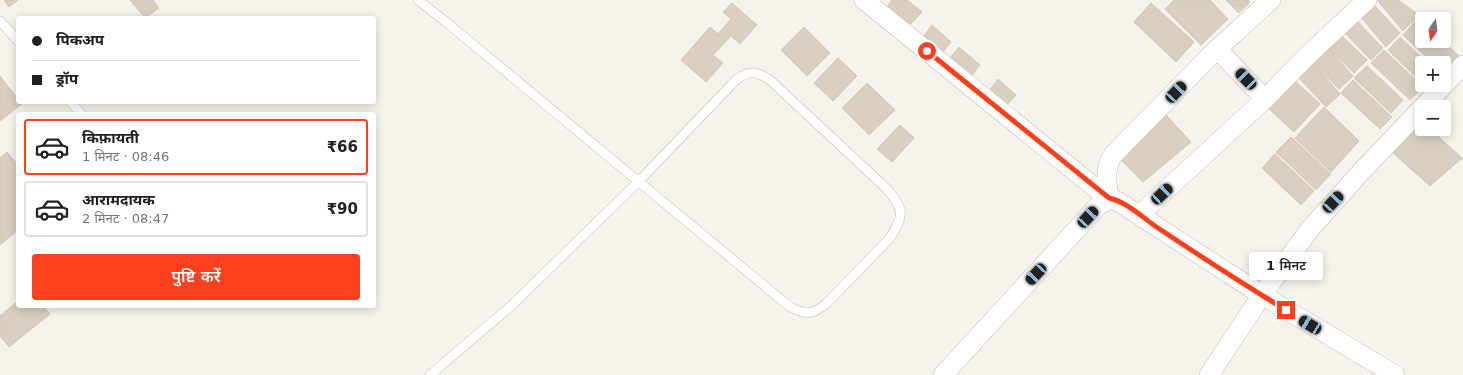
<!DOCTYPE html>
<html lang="hi">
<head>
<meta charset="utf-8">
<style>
	:root { --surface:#fff; --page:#f6f6f6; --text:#202124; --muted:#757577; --line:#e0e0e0; --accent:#fc3f1d }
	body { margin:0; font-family:"DejaVu Sans","Noto Sans Devanagari",sans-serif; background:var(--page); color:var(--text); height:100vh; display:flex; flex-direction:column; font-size:15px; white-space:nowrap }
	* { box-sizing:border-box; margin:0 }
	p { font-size:13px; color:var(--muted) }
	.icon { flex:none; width:22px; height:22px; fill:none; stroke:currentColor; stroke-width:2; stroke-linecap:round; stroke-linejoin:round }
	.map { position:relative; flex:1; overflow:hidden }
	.drawer { position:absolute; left:16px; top:112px; width:360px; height:196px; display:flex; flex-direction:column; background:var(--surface); border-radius:4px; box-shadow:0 2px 10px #0003 }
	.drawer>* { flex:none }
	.top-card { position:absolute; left:16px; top:16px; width:360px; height:88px; border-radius:4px; box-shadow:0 2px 10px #0003; display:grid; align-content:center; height:88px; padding:0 16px; background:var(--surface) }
	.needle { width:26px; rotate:194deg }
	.fabs { position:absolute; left:1415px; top:12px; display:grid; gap:8px }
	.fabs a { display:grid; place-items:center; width:36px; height:36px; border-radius:4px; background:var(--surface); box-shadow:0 2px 10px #0003; font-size:20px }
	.end { position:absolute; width:18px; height:18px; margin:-9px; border:5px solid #fc3f1d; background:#fff; box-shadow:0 0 0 2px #fff }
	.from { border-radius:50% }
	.bubble { position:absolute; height:28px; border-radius:4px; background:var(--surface); box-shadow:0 2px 10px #0003; font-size:13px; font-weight:600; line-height:28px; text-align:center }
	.car { position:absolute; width:12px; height:24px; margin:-12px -6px; border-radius:5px; box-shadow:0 0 3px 1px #0007; background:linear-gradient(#222 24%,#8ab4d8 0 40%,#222 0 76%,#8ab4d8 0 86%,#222 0) }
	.top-card b { display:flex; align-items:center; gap:14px; height:38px; font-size:15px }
	.top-card b+b { border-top:1px solid var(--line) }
	.top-card i { width:10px; height:10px; background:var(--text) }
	ul { padding:7px 0 0; list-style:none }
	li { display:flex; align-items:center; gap:12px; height:56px; margin:0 8px 6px; padding:0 8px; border:2px solid var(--line); border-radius:4px }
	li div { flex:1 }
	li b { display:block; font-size:15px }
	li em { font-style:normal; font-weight:600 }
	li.on { border-color:var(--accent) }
	li>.icon { width:36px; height:36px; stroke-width:1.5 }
	.action { display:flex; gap:8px; margin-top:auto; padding:8px 16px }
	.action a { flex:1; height:46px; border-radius:4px; background:var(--accent); color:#fff; font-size:16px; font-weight:600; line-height:46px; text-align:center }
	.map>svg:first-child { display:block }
</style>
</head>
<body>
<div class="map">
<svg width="1463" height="375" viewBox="0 0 1463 375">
	<rect width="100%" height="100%" fill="#f6f3ec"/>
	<path fill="#d8cfc1" stroke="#d3c7b4" d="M4,0H18L9,7Z
		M130,0H153L159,8L145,18Z
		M892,0H907L922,12L909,26L886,8Z
		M1174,0H1210L1228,19L1201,45L1165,9Z
		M1226,0H1248L1250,2L1239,13Z
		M1378,0H1398L1419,15L1403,31L1378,1Z
		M1370,1L1400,33L1386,47L1360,16Z
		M732,3L757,25L740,44L731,36L713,55L723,63L706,82L681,60L710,27L718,34L731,19L723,12Z
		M1151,3L1194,42L1176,62L1134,22Z
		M1353,17L1383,48L1371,60L1341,29Z
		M1418,18L1422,22V41H1443L1460,57L1444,73V63H1433L1403,35Z
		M932,25L951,42L941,54L923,37Z
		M804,27L830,53L807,76L781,50Z
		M1338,32L1367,60L1354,73L1325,45Z
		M1400,37L1427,63H1422V83L1388,50Z
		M1325,45L1353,76L1339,89L1311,60Z
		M959,47L980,65L970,78L949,59Z
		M1384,50L1423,87L1410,100L1371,63Z
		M838,58L857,76L833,101L814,83Z
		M1311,60L1340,94L1326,107L1297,76Z
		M1367,66L1403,100L1391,113L1354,78Z
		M0,76L18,99V102H21L22,104L0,121Z
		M998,79L1016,95L1005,107L989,91Z
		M1353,80L1392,117L1380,129L1341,93Z
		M1295,81L1320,104L1294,132L1267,107Z
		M867,83L895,110L869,135L842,108Z
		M1324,107L1359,141L1331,172L1295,138Z
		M1164,113L1191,142L1143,182L1119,158Z
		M1422,123V129H1430L1462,158L1430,186L1391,151Z
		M900,125L914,138L892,162L877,149Z
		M1291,137L1331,174L1316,190L1276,152Z
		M7,152L18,165V230L0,245V158Z
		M1275,154L1314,191L1301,205L1262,168Z
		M18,301V306H43L50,314L9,347L0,336V316Z"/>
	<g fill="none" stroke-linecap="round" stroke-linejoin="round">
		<defs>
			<path id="service" d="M418,0L446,22L790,307C806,315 812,315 826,304L890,238C905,214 904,209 886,188L770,80C756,71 751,70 737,79L638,182L511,306L430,375
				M0,21L18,41
				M71,102L81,114"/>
			<path id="minor" d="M864,0L1109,199
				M1217,49L1265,99
				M1423,107L1463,65
				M1109,199C1107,183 1104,169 1113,155L1217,49L1271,0
				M1139,215L1265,99L1308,55L1367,0
				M943,375L1098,206L1109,199L1115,200L1122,204L1262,295L1395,375
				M1209,375L1262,295L1310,229L1361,172L1422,108"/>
		</defs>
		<use href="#service" stroke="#c2bbae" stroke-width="10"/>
		<use href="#minor" stroke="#c2bbae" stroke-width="20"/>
		<use href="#service" stroke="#fff" stroke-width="9"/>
		<use href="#minor" stroke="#fff" stroke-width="19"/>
	</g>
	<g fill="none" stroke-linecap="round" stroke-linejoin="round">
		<path stroke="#fc3f1d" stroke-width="5" d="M927,51L1109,198C1127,202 1143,218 1158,228C1200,256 1243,284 1286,310"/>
	</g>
</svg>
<div class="fabs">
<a><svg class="needle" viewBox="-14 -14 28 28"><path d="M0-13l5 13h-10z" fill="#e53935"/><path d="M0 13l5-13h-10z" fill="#757577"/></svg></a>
<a>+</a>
<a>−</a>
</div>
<i class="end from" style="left:927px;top:51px"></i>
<i class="end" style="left:1286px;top:310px"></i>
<div class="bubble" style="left:1249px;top:252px;width:74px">1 मिनट</div>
<i class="car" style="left:1246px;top:79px;rotate:316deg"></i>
<i class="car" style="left:1176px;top:92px;rotate:43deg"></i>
<i class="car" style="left:1162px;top:194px;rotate:47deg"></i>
<i class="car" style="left:1333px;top:202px;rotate:43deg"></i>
<i class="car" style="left:1088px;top:217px;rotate:43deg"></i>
<i class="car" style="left:1036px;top:274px;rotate:223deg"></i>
<i class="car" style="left:1310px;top:325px;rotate:301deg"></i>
<div class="top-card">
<b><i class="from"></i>पिकअप</b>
<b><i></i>ड्रॉप</b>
</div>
<section class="drawer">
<ul>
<li class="on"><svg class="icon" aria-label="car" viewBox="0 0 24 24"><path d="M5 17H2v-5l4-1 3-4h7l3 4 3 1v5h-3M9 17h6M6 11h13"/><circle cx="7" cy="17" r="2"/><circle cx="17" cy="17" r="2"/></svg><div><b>किफ़ायती</b><p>1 मिनट · 08:46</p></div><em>₹66</em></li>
<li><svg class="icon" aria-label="car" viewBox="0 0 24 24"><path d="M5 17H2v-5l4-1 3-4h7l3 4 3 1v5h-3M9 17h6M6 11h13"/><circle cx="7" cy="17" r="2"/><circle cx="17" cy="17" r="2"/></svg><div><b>आरामदायक</b><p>2 मिनट · 08:47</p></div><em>₹90</em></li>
</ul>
<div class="action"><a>पुष्टि करें</a></div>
</section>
</div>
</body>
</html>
